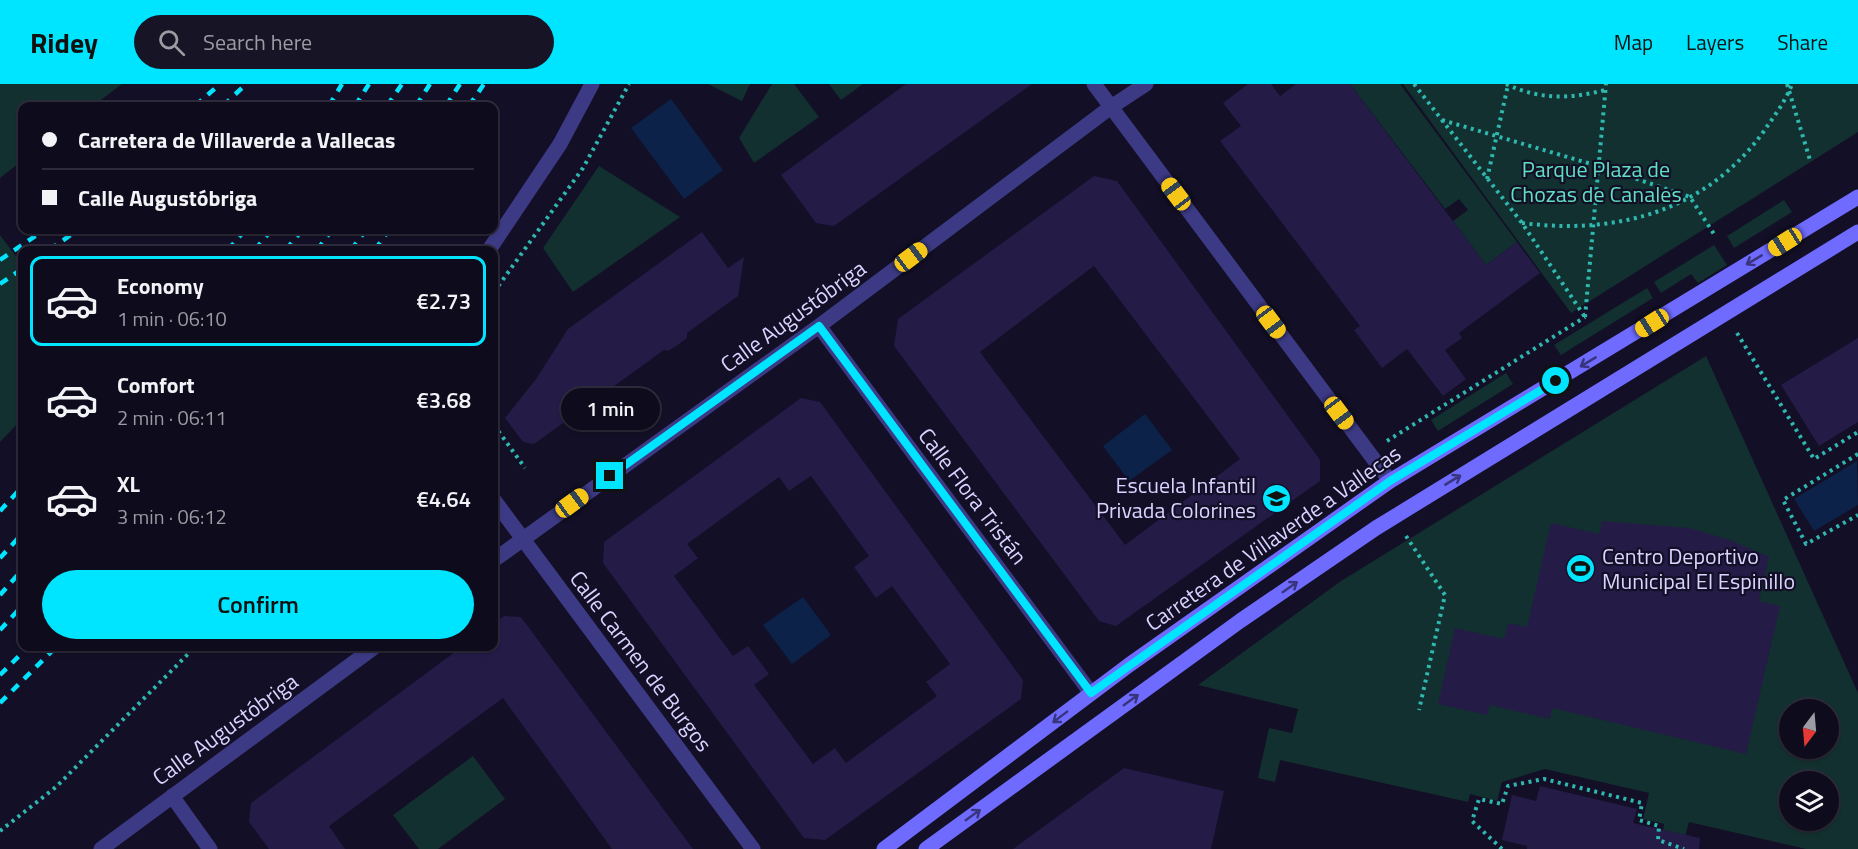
<!DOCTYPE html>
<html lang="en">
<head>
<meta charset="utf-8">
<style>
	:root { --surface:#0e0b1c; --page:#171425; --text:#f1f3f6; --muted:#9b9ba3; --line:#2e2b3b; --accent:#00e5ff }
	body { margin:0; font-family:"Titillium Web",sans-serif; background:var(--page); color:var(--text); height:100vh; display:flex; flex-direction:column; font-size:22px; white-space:nowrap }
	* { box-sizing:border-box; margin:0 }
	p { font-size:20px; color:var(--muted) }
	.icon { flex:none; width:33px; height:33px; fill:none; stroke:currentColor; stroke-width:2; stroke-linecap:round; stroke-linejoin:round }
	.map { position:relative; flex:1; overflow:hidden }
	.sheet { position:absolute; left:18px; top:162px; width:480px; height:405px; display:flex; flex-direction:column; background:var(--surface); border-radius:12px; box-shadow:0 2px 4px #0004,0 0 0 2px var(--line) }
	.sheet>* { flex:none }
	.guide { position:absolute; left:18px; top:18px; width:480px; height:132px; border-radius:12px; box-shadow:0 2px 4px #0004,0 0 0 2px var(--line); display:grid; align-content:center; height:132px; padding:0 24px; background:var(--surface) }
	.needle { width:39px; rotate:196deg }
	.fabs { position:absolute; left:1779px; top:615px; display:grid; gap:12px }
	.fabs a { display:grid; place-items:center; width:60px; height:60px; border-radius:50%; background:var(--surface); box-shadow:0 2px 4px #0004,0 0 0 2px var(--line); font-size:30px }
	.end { position:absolute; width:27px; height:27px; margin:-14px; border:8px solid #00e5ff; background:#111; box-shadow:0 0 0 3px #111 }
	.from { border-radius:50% }
	.bubble { position:absolute; height:42px; border-radius:21px; background:var(--surface); box-shadow:0 2px 4px #0004,0 0 0 2px var(--line); font-size:20px; font-weight:600; line-height:42px; text-align:center }
	.car { position:absolute; width:18px; height:36px; margin:-18px -9px; border-radius:8px; box-shadow:0 0 4px 2px #0007; background:linear-gradient(#f5c518 24%,#345 0 40%,#f5c518 0 76%,#345 0 86%,#f5c518 0) }
	.guide b { display:flex; align-items:center; gap:21px; height:57px; font-size:22px }
	.guide b+b { border-top:2px solid var(--line) }
	.guide i { width:15px; height:15px; background:var(--text) }
	ul { padding:10px 0 0; list-style:none }
	li { display:flex; align-items:center; gap:18px; height:90px; margin:0 12px 9px; padding:0 12px; border:3px solid transparent; border-radius:12px }
	li div { flex:1 }
	li b { display:block; font-size:22px }
	li em { font-style:normal; font-weight:600 }
	li.current { border-color:var(--accent) }
	li>.icon { width:54px; height:54px; stroke-width:1.5 }
	.button { display:flex; gap:12px; margin-top:auto; padding:12px 24px }
	.button a { flex:1; height:69px; border-radius:36px; background:var(--accent); color:#111; font-size:24px; font-weight:600; line-height:69px; text-align:center }
	header { display:flex; align-items:center; gap:36px; box-sizing:border-box; height:84px; padding:0 30px; background:var(--accent); color:#111 }
	header strong { font-size:28px }
	nav { display:flex; gap:33px; margin-inline-start:auto; font-size:21px }
	.search { width:420px; height:54px; background:var(--page); display:flex; align-items:center; gap:15px; box-sizing:border-box; padding:0 21px; border-radius:33px; color:var(--muted); font-size:22px }
	.map>svg:first-child { display:block }
</style>
</head>
<body>
<header>
<strong>Ridey</strong>
<div class="search"><svg class="icon" aria-label="search" viewBox="0 0 24 24"><circle cx="10" cy="10" r="6"/><path d="M15 15l6 6"/></svg>Search here</div>
<nav><a>Map</a><a>Layers</a><a>Share</a></nav>
</header>
<div class="map">
<svg width="1858" height="765" viewBox="0 0 1858 765">
	<rect width="100%" height="100%" fill="#130f26"/>
	<path fill="#12302f" fill-rule="evenodd" d="M0,0H122L93,22H22V77L0,94Z
		M708,0H750L742,17Z
		M772,0H794L819,33L754,79L739,54Z
		M829,0H863L841,16Z
		M1350,0H1400L1517,158L1486,181L1453,137L1468,126L1459,115L1445,125Z
		M1403,0H1858V48L1571,229Z
		M599,82L680,133L573,208L543,164Z
		M1784,116L1792,128L1734,164L1727,152Z
		M0,151L22,180V335L0,358Z
		M1714,161L1727,181L1698,199L1691,190L1661,209L1654,198Z
		M1647,204L1653,214L1561,271L1554,261Z
		M1706,272L1858,609V765H1806L1689,738L1683,760L1662,755L1664,740L1643,735L1649,709L1545,685L1502,698L1497,717L1470,710L1468,718L1280,676L1275,698L1258,694L1269,644L1292,649L1298,625L1198,601L1341,497ZM1790,626H1828V664H1790ZM1790,698H1828V736H1790Z
		M1506,289L1513,300L1438,347L1431,336Z
		M473,672L505,715L438,765H419L393,731Z"/>
	<path fill="#0c2248" d="M671,15L723,86L684,115L631,44Z
		M1145,330L1172,366L1129,397L1103,362Z
		M1857,377L1858,421L1814,447L1794,415Z
		M803,513L831,551L792,580L763,541Z"/>
	<path fill="#241b47" fill-rule="evenodd" d="M906,0H1032L834,142L816,139L781,91Z
		M1248,0H1271L1280,12L1296,0H1350L1486,181L1517,158L1540,189L1459,249L1462,254L1445,266L1466,295L1443,312L1407,265L1382,284L1354,246L1360,242L1220,57L1241,42L1223,19Z
		M1094,92L1117,97L1320,376V397L1116,542L1099,537L894,262L898,235ZM1094,182L1240,375L1125,461L980,268Z
		M702,148L728,184L744,173L738,212L687,249V254L679,260L668,267L664,266L534,360L523,358L505,334L536,295L568,245Z
		M1858,254V338L1819,362L1781,301Z
		M801,314L820,318L1023,596L1021,615L825,756L804,754L603,479L604,458ZM811,392L869,472L854,483L876,514L892,502L950,580L926,598L937,612L846,679L835,664L813,680L754,601L769,590L748,562L733,572L674,492L698,474L687,460L779,393L789,407Z
		M1602,437L1689,444L1730,456L1769,473L1759,517L1780,522L1746,670L1552,624L1550,635L1490,621L1487,631L1438,620L1455,544L1504,555L1508,539L1527,543L1551,439L1599,450Z
		M504,532L521,533L693,765H612L503,614L329,742L345,765H269L249,738L251,719L463,562H494V540Z
		M1124,684L1224,707L1211,765H1013Z
		M1540,702L1637,725L1633,739L1700,754L1699,765H1527V762L1502,756L1512,711L1536,717Z"/>
	<g fill="none" stroke-linecap="round" stroke-linejoin="round">
		<path stroke="#2fb8b0" stroke-width="4" stroke-dasharray="3 4.5" stroke-linecap="butt" d="M1414,0L1522,139L1585,233
			M1506,0C1540,16 1570,15 1605,6
			M1787,0L1810,76
			M1442,36L1598,82L1690,113L1714,150
			M1487,95L1508,1
			M1522,139C1616,151 1706,128 1764,47C1774,32 1786,17 1792,0
			M494,208L583,84L629,0
			M1585,233L1606,0
			M1737,249L1814,375L1858,348
			M494,341L525,384
			M1387,357L1585,233
			M1858,370L1783,416L1806,460L1858,431
			M1406,452L1445,511L1419,626
			M0,747L56,703L196,562
			M1502,765L1472,737L1479,715L1502,720L1508,702L1544,695L1642,719L1639,736L1659,742L1658,756L1684,765"/>
		<path stroke="#3d3a85" stroke-width="15" d="M1094,0L1390,397
			M489,166L560,60L592,0
			M819,242L1091,609
			M494,416L753,765
			M494,476L819,242L1111,23L1146,0
			M172,712L210,765
			M101,765L376,562"/>
		<path stroke="#6f6bff" stroke-width="15" d="M884,765L1129,581L1390,397L1858,113
			M926,765L1240,537L1376,444L1858,148"/>
		<path stroke="#00e5ff" stroke-width="4.5" stroke-dasharray="9 8" stroke-linecap="butt" d="M195,22L220,0
			M223,22L246,0
			M329,22L342,0
			M355,22L369,0
			M387,22L402,0
			M416,22L430,0
			M446,22L460,0
			M469,22L484,0
			M49,166L78,146
			M228,166L245,146
			M255,166L271,146
			M286,166L302,146
			M317,166L332,146
			M351,166L366,146
			M375,166L389,146
			M0,176L44,146
			M0,200L22,185
			M0,427L22,403
			M0,474L22,450
			M0,511L22,486
			M0,546L22,522
			M0,591L29,562
			M0,619L57,562"/>
	</g>
	<defs><path id="oneway-shaft" d="M-6 0H5M1.5-3L5.5 0L1.5 3" fill="none" stroke-width="1.6" stroke-linecap="round" stroke-linejoin="round" transform="scale(1.5)"/></defs>
	<g stroke="#38347d">
		<use href="#oneway-shaft" transform="translate(1754 176) rotate(149)"/>
		<use href="#oneway-shaft" transform="translate(1588 278) rotate(149)"/>
		<use href="#oneway-shaft" transform="translate(1453 396) rotate(-31)"/>
		<use href="#oneway-shaft" transform="translate(1290 503) rotate(-35)"/>
		<use href="#oneway-shaft" transform="translate(1131 616) rotate(-36)"/>
		<use href="#oneway-shaft" transform="translate(1060 633) rotate(143)"/>
		<use href="#oneway-shaft" transform="translate(973 731) rotate(-36)"/>
	</g>
	<g fill="none" stroke-linecap="round" stroke-linejoin="round">
		<path stroke="#00e5ff" stroke-width="8" d="M610,392L819,242L1091,609L1390,397L1556,297"/>
	</g>
	<defs>
		<symbol id="school-disc" viewBox="-11 -11 22 22"><circle r="9.5" fill="#00e5ff" stroke="#130f26"/><path d="M0-5L7-2L0 1L-7-2ZM-4 1L0 2.5L4 1V4Q0 6-4 4Z" fill="#111"/></symbol>
		<symbol id="stadium-disc" viewBox="-11 -11 22 22"><circle r="9.5" fill="#00e5ff" stroke="#130f26"/><path d="M0-5a6.5 5 0 1 0 0 10a6.5 5 0 1 0 0-10ZM-3.5-1.8h7v3.6h-7Z" fill="#111"/></symbol>
	</defs>
	<g fill-rule="evenodd">
		<use href="#school-disc" x="1260" y="398" width="33" height="33"/>
		<use href="#stadium-disc" x="1564" y="468" width="33" height="33"/>
	</g>
	<g text-anchor="middle" stroke-width="4.5" stroke-linejoin="round" paint-order="stroke">
		<g font-size="22" fill="#5fe0c0" stroke="#130f26">
			<text x="1596" y="93">Parque Plaza de<tspan x="1596" dy="25">Chozas de Canales</tspan></text>
		</g>
		<g font-size="22" fill="#d9d4ff" stroke="#130f26">
			<text transform="translate(793 232) rotate(-36)" y="8">Calle Augustóbriga</text>
			<text transform="translate(973 412) rotate(53)" y="8">Calle Flora Tristán</text>
			<text transform="translate(1273 454) rotate(-35)" y="8">Carretera de Villaverde a Vallecas</text>
			<text transform="translate(641 577) rotate(53)" y="8">Calle Carmen de Burgos</text>
			<text transform="translate(225 645) rotate(-36)" y="8">Calle Augustóbriga</text>
		</g>
		<g font-size="22" fill="#d9d4ff" stroke="#130f26" text-anchor="end">
			<text x="1256" y="409">Escuela Infantil<tspan x="1256" dy="25">Privada Colorines</tspan></text>
			<text x="1602" y="480" text-anchor="start">Centro Deportivo<tspan x="1602" dy="25">Municipal El Espinillo</tspan></text>
		</g>
	</g>
</svg>
<div class="fabs">
<a><svg class="needle" viewBox="-14 -14 28 28"><path d="M0-13l5 13h-10z" fill="#e53935"/><path d="M0 13l5-13h-10z" fill="#9b9ba3"/></svg></a>
<a><svg class="icon" aria-label="layers" viewBox="0 0 24 24"><path d="M12 4l9 5-9 5-9-5zM3 14l9 5 9-5"/></svg></a>
</div>
<i class="end from" style="left:1556px;top:297px"></i>
<i class="end" style="left:610px;top:392px"></i>
<div class="bubble" style="left:561px;top:304px;width:99px">1 min</div>
<i class="car" style="left:1176px;top:110px;rotate:323deg"></i>
<i class="car" style="left:1785px;top:158px;rotate:238deg"></i>
<i class="car" style="left:911px;top:173px;rotate:53deg"></i>
<i class="car" style="left:1271px;top:238px;rotate:143deg"></i>
<i class="car" style="left:1652px;top:239px;rotate:238deg"></i>
<i class="car" style="left:1339px;top:329px;rotate:143deg"></i>
<i class="car" style="left:572px;top:419px;rotate:54deg"></i>
<div class="guide">
<b><i class="from"></i>Carretera de Villaverde a Vallecas</b>
<b><i></i>Calle Augustóbriga</b>
</div>
<section class="sheet">
<ul>
<li class="current"><svg class="icon" aria-label="car" viewBox="0 0 24 24"><path d="M5 17H2v-5l4-1 3-4h7l3 4 3 1v5h-3M9 17h6M6 11h13"/><circle cx="7" cy="17" r="2"/><circle cx="17" cy="17" r="2"/></svg><div><b>Economy</b><p>1 min · 06:10</p></div><em>€2.73</em></li>
<li><svg class="icon" aria-label="car" viewBox="0 0 24 24"><path d="M5 17H2v-5l4-1 3-4h7l3 4 3 1v5h-3M9 17h6M6 11h13"/><circle cx="7" cy="17" r="2"/><circle cx="17" cy="17" r="2"/></svg><div><b>Comfort</b><p>2 min · 06:11</p></div><em>€3.68</em></li>
<li><svg class="icon" aria-label="car" viewBox="0 0 24 24"><path d="M5 17H2v-5l4-1 3-4h7l3 4 3 1v5h-3M9 17h6M6 11h13"/><circle cx="7" cy="17" r="2"/><circle cx="17" cy="17" r="2"/></svg><div><b>XL</b><p>3 min · 06:12</p></div><em>€4.64</em></li>
</ul>
<div class="button"><a>Confirm</a></div>
</section>
</div>
</body>
</html>
